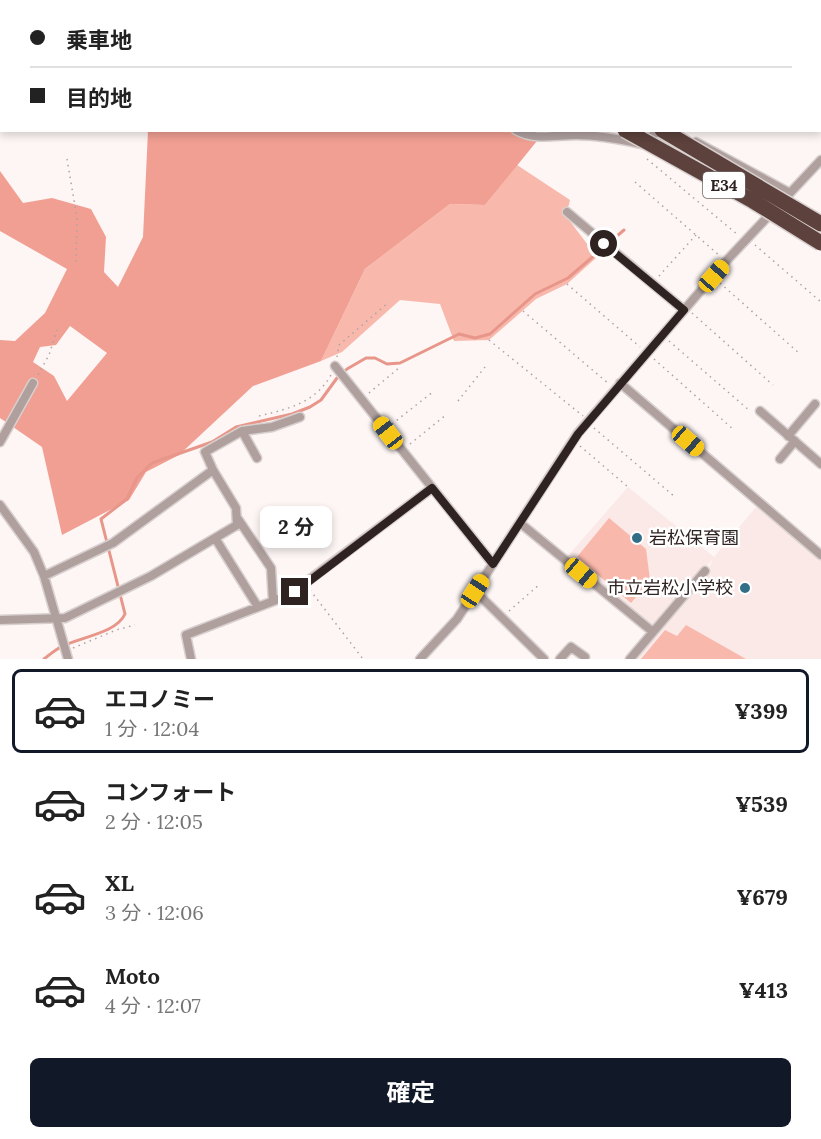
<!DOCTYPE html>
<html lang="ja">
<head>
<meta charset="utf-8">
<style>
	:root { --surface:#fff; --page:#f6f6f6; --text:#222; --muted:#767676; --line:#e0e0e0; --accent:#111827 }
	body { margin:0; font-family:Lora,"Noto Sans JP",serif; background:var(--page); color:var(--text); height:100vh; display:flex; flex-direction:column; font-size:22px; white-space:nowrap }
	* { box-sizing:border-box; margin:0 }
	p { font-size:20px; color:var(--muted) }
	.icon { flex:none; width:33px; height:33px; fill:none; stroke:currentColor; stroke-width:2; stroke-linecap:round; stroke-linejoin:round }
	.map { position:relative; height:659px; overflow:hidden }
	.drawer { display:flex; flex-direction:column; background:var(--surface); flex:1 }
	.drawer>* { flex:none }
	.guide { position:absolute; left:0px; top:0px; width:822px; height:132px; box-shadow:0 3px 9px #0003; display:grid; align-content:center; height:132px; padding:0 30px; background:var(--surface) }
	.end { position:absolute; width:27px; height:27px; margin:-14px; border:8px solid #2f2321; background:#fff; box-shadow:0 0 0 3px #fff }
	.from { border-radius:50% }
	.bubble { position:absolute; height:42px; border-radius:9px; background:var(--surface); box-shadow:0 3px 9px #0003; font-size:20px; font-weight:700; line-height:42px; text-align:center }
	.car { position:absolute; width:18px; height:36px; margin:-18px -9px; border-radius:8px; box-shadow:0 0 4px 2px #0007; background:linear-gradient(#f5c518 24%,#345 0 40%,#f5c518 0 76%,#345 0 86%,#f5c518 0) }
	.guide b { display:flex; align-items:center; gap:21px; height:57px; font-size:22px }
	.guide b+b { border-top:2px solid var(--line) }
	.guide i { width:15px; height:15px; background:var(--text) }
	ul { padding:10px 0 0; list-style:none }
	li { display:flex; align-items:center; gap:18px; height:84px; margin:0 12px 9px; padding:0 18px; border:3px solid transparent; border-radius:9px }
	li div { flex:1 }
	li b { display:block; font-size:22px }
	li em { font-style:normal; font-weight:700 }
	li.current { border-color:var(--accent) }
	li>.icon { width:54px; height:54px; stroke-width:1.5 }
	.cta { display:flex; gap:12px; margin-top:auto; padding:12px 30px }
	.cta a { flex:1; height:69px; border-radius:9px; background:var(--accent); color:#fff; font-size:24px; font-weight:700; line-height:69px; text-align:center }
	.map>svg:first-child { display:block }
</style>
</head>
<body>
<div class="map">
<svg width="821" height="659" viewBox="0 0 821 659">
	<rect width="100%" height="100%" fill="#fdf6f5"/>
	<path fill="#fae9e6" d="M628,487L714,557L757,506L821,560V659H633L707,573L713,559L653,626L567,557Z"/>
	<path fill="#f9b8ac" d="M517,165L570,200L566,216L597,257L567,284L536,299L489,340L454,341L440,304L400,300L342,352L321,361L365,269L450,204L485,205Z
		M609,518L646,549L650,580L631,603L577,557Z
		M686,625L746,659H641L665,630L677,636Z"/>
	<path fill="#f09f92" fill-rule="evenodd" d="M0,0H691L2,2L0,71Z
		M148,131H545L485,205L450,204L365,269L321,361L253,386L179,455L146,472L129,500L62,535L42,447L0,418V340L15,341L45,313L67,269L0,231V171L23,203L52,198L91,209L106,237L104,272L118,287L143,237ZM70,326L107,353L67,401L54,376L33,362L40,347L56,345Z"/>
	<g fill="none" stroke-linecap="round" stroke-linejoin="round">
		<path stroke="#e79689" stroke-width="3" d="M44,659C49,655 54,651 59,648C78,637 116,634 125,614L101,519L127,499L137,478L152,463L212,442L236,427L292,414L310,407L321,400L337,378L347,369L366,358H375L387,364L400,363L459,334L475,338L490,334L535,294L568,278L624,230"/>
		<defs>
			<path id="minor" d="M244,0L249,2
				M820,35H821
				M516,130C535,141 555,135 576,135C598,135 619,139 641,144L660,130
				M696,142L790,193
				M567,212L684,310
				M335,366L493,564
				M620,383L821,555
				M760,411L821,464
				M242,431L257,458
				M788,436L815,404
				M0,442L33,383
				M780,459L795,441
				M213,470L205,452L242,431L272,427L300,417
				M0,505L34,552L44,576L68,659
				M238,519L271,568L273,601
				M520,523L653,632
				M215,538L258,607
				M475,591L544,659
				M0,620L65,618L151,576L237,525L236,508L213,470L113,543L44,576
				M191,659L186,635L289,595L432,488
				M420,659L457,619L578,433L728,259L821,160
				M560,659L571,647L585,657
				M630,659L705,571"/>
			<path id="motorway" d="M353,0L357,2
				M422,0L425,2"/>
		</defs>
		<use href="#minor" stroke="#d8d0cf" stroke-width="11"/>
		<use href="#motorway" stroke="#d8d0cf" stroke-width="18"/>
		<path stroke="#aca3a1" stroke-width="1.5" stroke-dasharray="1.5 4.5" stroke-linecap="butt" d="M717,0L720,2
			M761,0L765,2
			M67,159L77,218L76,263
			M647,159L738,235
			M635,182L720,256
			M755,245L821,302
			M659,276L696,235
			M720,283L800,354
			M567,284L640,347
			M523,311L609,384
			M692,313L773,385
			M489,340L583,416
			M669,341L750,411
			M337,357L339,345L389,302
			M654,359L734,430
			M38,375L49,355L57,330
			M369,393L400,367
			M458,401L485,367
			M259,416C288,409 315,403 331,375
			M392,424L434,391
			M594,428L675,497
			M410,444L447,414
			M580,446L628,487
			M310,590L363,659
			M509,611L540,584
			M73,648L116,630L135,625"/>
		<use href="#minor" stroke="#afa09e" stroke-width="8"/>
		<use href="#motorway" stroke="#5c413c" stroke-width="15"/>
		<defs>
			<path id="motorway-bridge" d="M625,130L753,201L821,243
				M662,130L821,224"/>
		</defs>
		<use href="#motorway-bridge" stroke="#d8d0cf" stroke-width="18" stroke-linecap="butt"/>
		<use href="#motorway-bridge" stroke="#5c413c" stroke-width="15"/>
	</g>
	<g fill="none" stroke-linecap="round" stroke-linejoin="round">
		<path stroke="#2f2321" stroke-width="8" d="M295,592L432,488L493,564L578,434L684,310L604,244"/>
	</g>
	<g fill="#326f86" stroke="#fff" stroke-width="2">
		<circle cx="637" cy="538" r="6"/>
		<circle cx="745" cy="588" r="6"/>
	</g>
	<g text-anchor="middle" stroke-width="5" stroke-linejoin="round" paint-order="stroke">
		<rect fill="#fff" stroke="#6d6564" stroke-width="1.5" x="703" y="172" width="42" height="26" rx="4.5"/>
		<g font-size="16" font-weight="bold" fill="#2f2321">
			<text x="724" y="191">E34</text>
		</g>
		<g font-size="18" fill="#2f2321" stroke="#fff" text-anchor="start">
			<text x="649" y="544">岩松保育園</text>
			<text x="733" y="594" text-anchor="end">市立岩松小学校</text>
		</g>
	</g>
</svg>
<i class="end from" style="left:604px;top:244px"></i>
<i class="end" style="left:295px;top:592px"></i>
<div class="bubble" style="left:260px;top:506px;width:72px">2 分</div>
<i class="car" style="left:714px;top:276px;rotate:41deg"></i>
<i class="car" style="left:388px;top:433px;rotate:322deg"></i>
<i class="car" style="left:688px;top:441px;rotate:131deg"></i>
<i class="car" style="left:581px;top:573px;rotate:130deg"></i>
<i class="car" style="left:475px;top:591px;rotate:33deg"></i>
<div class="guide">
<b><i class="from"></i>乗車地</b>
<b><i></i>目的地</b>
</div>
</div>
<section class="drawer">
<ul>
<li class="current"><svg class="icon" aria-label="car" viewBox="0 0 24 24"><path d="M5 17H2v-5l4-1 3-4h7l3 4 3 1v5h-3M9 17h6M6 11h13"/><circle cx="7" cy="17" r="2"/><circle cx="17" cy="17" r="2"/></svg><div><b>エコノミー</b><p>1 分 · 12:04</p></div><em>¥399</em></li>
<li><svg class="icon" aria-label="car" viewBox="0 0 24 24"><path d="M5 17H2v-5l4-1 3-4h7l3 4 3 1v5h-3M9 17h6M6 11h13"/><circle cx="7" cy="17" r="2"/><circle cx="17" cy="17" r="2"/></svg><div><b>コンフォート</b><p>2 分 · 12:05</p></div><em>¥539</em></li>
<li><svg class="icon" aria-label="car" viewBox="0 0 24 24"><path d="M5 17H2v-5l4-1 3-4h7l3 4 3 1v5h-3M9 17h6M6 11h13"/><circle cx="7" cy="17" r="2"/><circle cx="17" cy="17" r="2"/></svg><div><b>XL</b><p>3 分 · 12:06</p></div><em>¥679</em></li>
<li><svg class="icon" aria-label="car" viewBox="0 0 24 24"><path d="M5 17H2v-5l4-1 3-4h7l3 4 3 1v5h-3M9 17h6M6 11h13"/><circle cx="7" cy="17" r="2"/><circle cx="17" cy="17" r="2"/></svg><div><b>Moto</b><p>4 分 · 12:07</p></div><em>¥413</em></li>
</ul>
<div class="cta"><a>確定</a></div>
</section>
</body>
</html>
